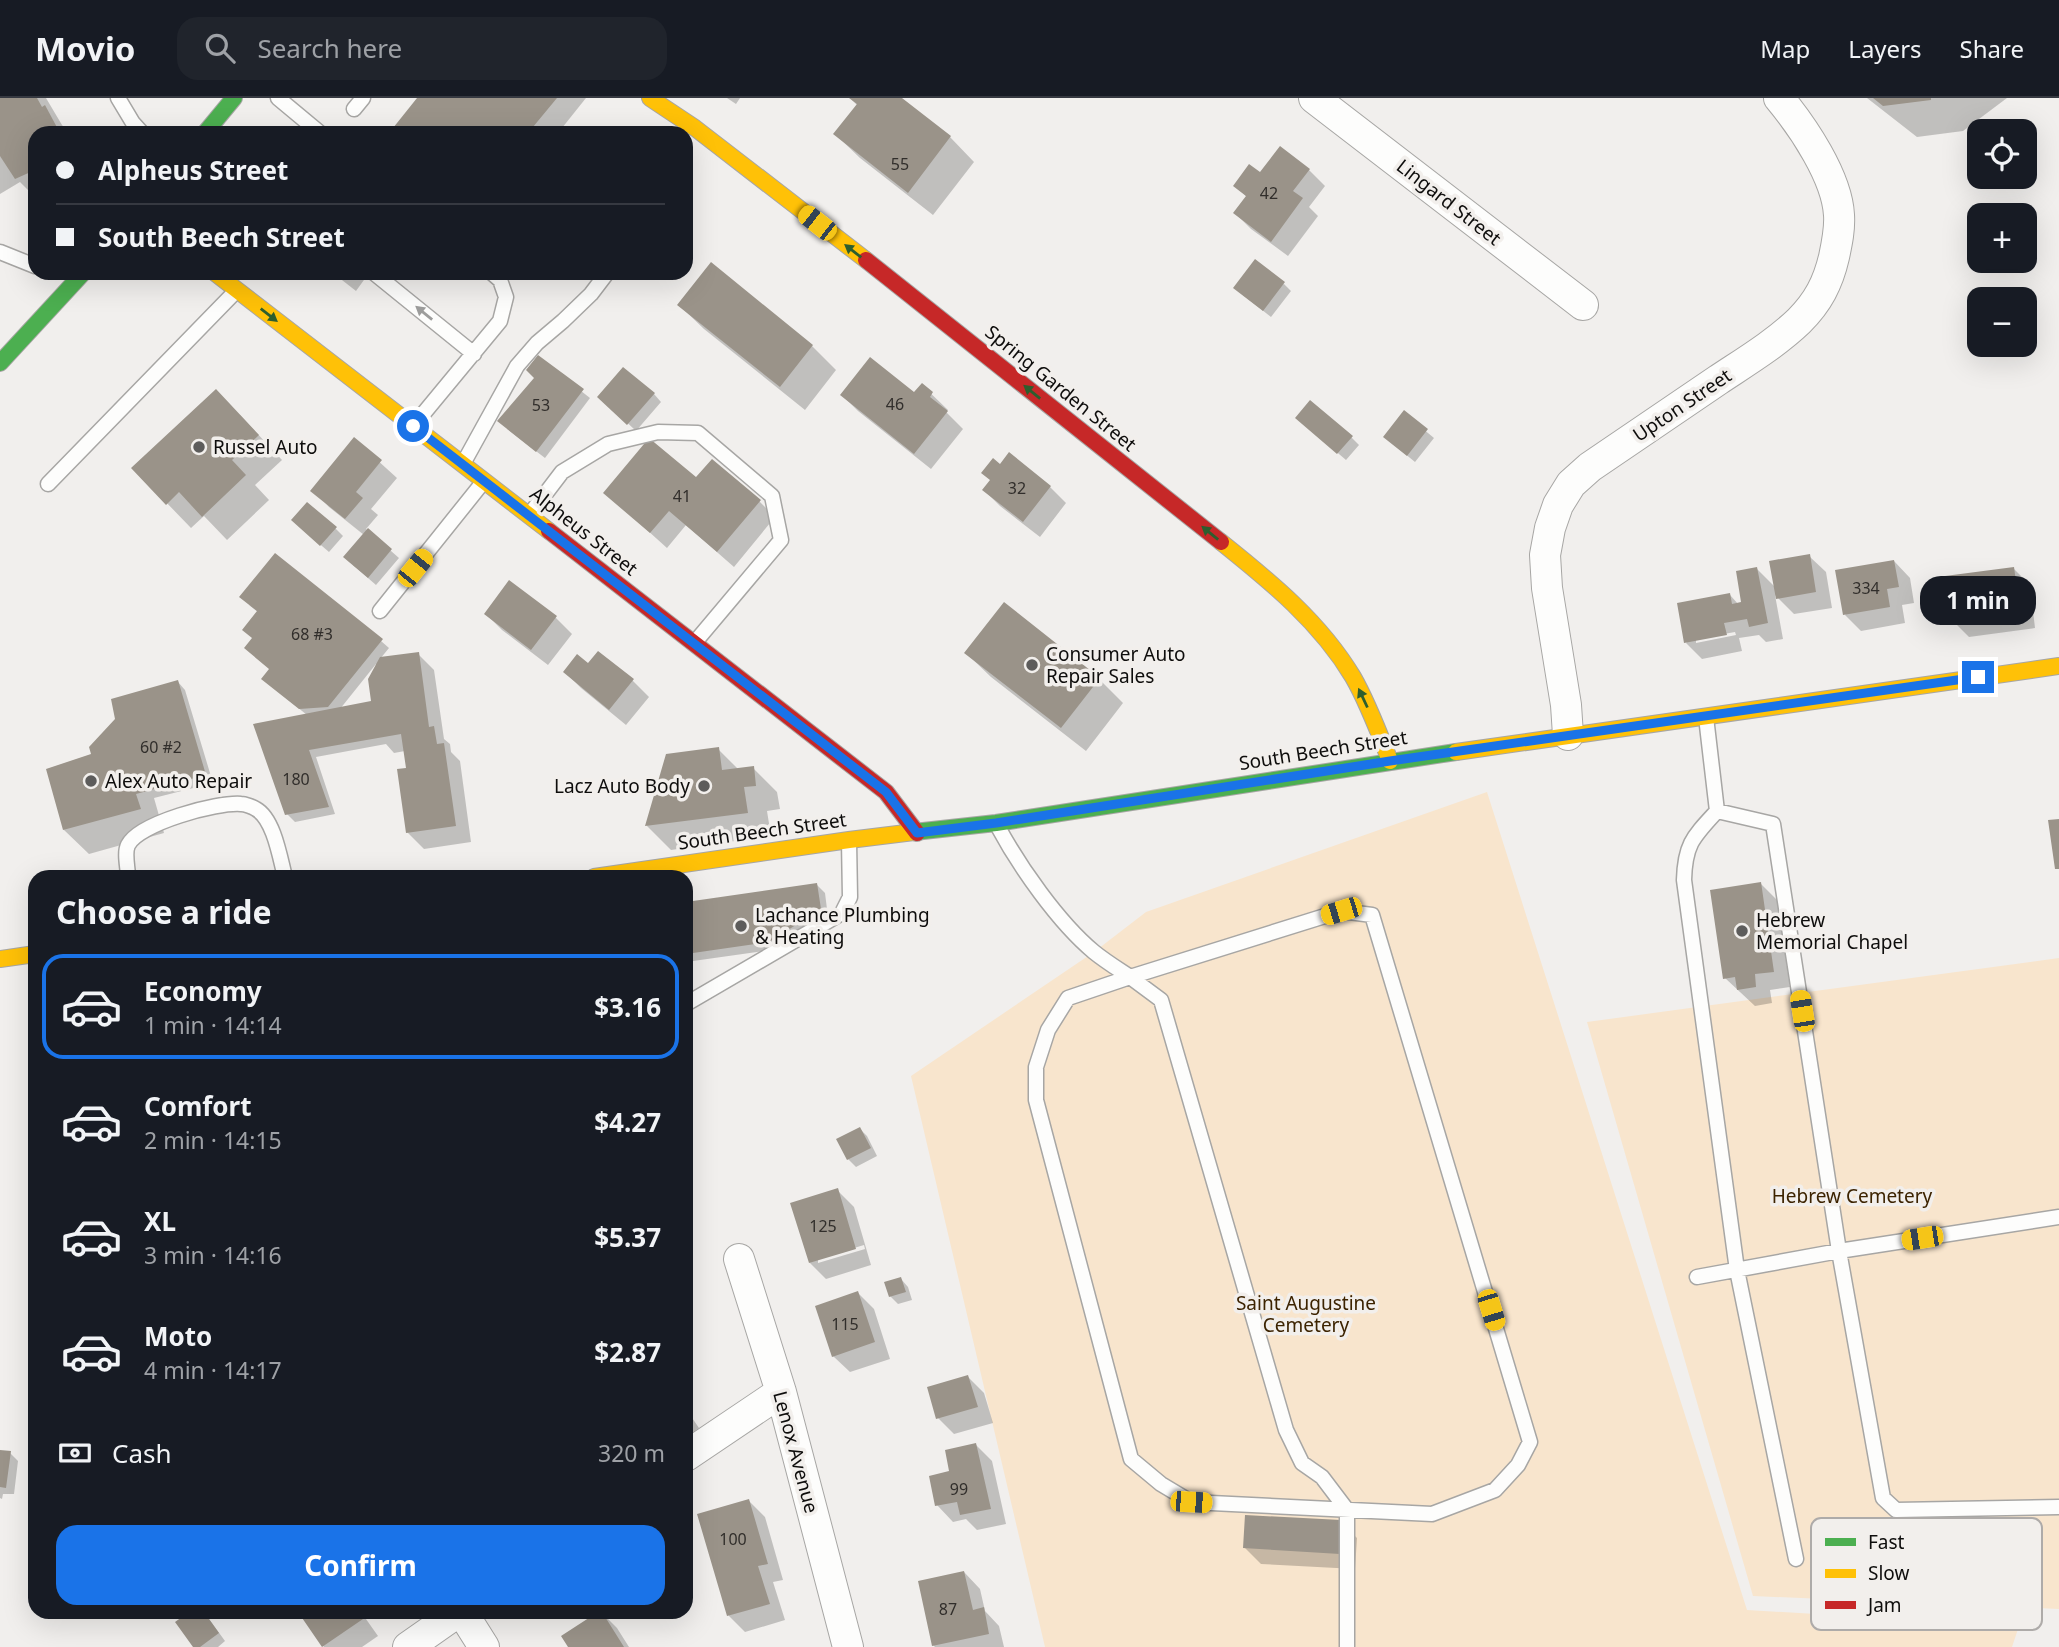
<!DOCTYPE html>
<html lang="en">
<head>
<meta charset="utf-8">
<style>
	:root { --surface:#171b24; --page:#20242c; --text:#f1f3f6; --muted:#9ea1a6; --line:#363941; --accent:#1a73e8 }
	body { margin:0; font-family:"Noto Sans",sans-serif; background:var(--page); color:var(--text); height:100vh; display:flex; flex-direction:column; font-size:26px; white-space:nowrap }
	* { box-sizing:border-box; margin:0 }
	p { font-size:23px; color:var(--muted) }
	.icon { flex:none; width:38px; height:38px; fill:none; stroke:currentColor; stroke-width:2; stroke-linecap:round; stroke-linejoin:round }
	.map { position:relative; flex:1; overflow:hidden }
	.details { position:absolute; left:28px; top:772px; width:665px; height:749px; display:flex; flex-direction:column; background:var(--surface); border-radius:21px; box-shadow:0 7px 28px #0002 }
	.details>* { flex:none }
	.banner { position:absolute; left:28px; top:28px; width:665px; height:154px; border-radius:21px; box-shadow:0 7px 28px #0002; display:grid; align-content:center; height:154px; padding:0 28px; background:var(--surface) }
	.buttons { position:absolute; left:1967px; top:21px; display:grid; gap:14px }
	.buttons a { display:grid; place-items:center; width:70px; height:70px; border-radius:14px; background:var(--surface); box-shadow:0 7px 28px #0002; font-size:35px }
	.end { position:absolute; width:32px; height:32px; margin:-16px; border:9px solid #1a73e8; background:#fff; box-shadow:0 0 0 4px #fff }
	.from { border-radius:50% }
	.bubble { position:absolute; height:49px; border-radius:21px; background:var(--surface); box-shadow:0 7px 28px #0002; font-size:23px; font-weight:700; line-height:49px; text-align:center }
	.car { position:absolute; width:21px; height:42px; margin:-21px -10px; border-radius:9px; box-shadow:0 0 5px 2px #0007; background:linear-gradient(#f5c518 24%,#345 0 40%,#f5c518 0 76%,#345 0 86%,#f5c518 0) }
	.banner b { display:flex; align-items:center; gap:24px; height:66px; font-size:26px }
	.banner b+b { border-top:2px solid var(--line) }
	.banner i { width:18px; height:18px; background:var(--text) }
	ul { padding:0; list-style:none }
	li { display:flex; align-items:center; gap:21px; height:105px; margin:0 14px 10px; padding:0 14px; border:4px solid transparent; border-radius:21px }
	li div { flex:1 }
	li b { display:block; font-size:26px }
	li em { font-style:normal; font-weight:700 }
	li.selected { border-color:var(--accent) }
	li>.icon { width:63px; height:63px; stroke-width:1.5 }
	h2 { padding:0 28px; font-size:32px; line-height:84px }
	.pay { display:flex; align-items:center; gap:18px; height:77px; padding:0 28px; font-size:26px }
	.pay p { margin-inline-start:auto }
	.primary-button { display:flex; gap:14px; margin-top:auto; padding:14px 28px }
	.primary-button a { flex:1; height:80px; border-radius:21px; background:var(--accent); color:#fff; font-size:28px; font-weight:700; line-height:80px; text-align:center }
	header { display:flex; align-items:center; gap:42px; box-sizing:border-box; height:98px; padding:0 35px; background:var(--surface); border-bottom:2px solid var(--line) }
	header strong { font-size:33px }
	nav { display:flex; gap:38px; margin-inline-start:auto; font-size:24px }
	.search { width:490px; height:63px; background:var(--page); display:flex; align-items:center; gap:18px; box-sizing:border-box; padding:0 24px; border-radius:21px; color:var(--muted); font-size:26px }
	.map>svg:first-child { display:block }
</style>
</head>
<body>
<header>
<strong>Movio</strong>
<div class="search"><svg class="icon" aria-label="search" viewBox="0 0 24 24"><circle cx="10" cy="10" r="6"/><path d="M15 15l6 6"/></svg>Search here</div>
<nav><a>Map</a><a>Layers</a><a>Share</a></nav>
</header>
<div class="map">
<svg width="2059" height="1549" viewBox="0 0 2059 1549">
	<rect width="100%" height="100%" fill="#f1efed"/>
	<path fill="#f8e5cd" d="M1487,694L1747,1512L2019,1528L2012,1549H1045L911,978L1094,854L1146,814Z
		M2059,860V1511L1753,1498L1587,924Z"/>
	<path fill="#0003" fill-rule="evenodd" d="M0,0H46L62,27L69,35H35V99L20,84L0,96Z
		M420,0H586L558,35H391Z
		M727,0H740L736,6Z
		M850,0H899L950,39L974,64L933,117L860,60L835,36L858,8Z
		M1867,0H2007L1963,33L1917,39Z
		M1309,72L1325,88L1309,109L1318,118L1288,158L1251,131L1235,115L1247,99L1235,87L1261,77Z
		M711,167L812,248L836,272L805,312L704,231L679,207Z
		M333,175H369L356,193Z
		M1284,186L1291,193L1271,219L1243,197Z
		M539,260L590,300L545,360L507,331L536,280Z
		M922,287L948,312L946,314L963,331L931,371L858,313L842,297H915Z
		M654,296L661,304L636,333L600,299Z
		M1404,315L1434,340L1415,364L1393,346Z
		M240,317L282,362L255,387L269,402L227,442L204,418L191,430L133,370Z
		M1305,327L1351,339L1359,347L1346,362Z
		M354,341L397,380L371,411L378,417L366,431L399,460L376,487L353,467L364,437L329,409L313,392Z
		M1001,368L1050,389L1066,405L1040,439L1000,408L984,392Z
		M697,382L759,403L775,419L734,469L686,427L667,450L606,395Z
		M301,430H335L343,438L329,454Z
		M1809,458L1826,474L1832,510L1794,516L1775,497L1783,541L1766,544L1759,537L1739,540L1742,553L1702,561L1686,545L1730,497L1739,507L1744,506L1757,471L1776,490ZM1735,534L1736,537L1696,545V541Z
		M1894,463L1910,480L1914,505L1902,507L1905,525L1861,533L1845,517Z
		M2014,471L2030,487L2035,530L1969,539L1953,523Z
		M510,485L556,520L572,536L548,567L502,532L486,516Z
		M249,507L381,543L389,550L380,561L418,556L434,572L444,641L450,646L451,654L460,663L471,744L424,751L407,734L408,671L405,653L394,655L386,646L316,659L335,716L295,724L287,716L307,617L271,588V571L254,541L258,514ZM376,566L373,605L340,611Z
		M598,555L633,583L649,599L626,627L581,590L565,574L588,568Z
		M966,555L1099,581L1123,605L1086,653L991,579Z
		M178,584L185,592L213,685L154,700L164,735L89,756L64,732L93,657Z
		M718,651L739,672L753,670L777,694L780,711L767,713L771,738L671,752L647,728L667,658Z
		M1761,786L1777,802L1790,889L1770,892L1772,905L1755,908L1725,880Z
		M817,787L825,795L828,819L778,851L686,864V805Z
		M860,1031L867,1038L877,1058L856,1069L848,1061Z
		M837,1092L854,1109L871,1167L826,1181L810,1165ZM864,1147L865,1151L818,1165V1161Z
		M901,1181L908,1189L912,1202L898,1206L890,1198Z
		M858,1195L874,1211L890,1261L850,1274L833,1258Z
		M968,1279L984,1295L993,1325L954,1336L938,1320Z
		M686,1311L699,1330L686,1339Z
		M976,1347L992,1363L1006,1426L977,1432L966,1421L953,1424L937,1407L951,1375Z
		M0,1354L10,1355L18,1363L14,1396H3L2,1401L0,1400Z
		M749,1403L765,1419L783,1482L773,1484L785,1522L745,1534L729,1518L700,1417Z
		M1341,1424L1357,1440L1355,1471L1261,1466L1245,1450Z
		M964,1474L980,1491L985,1513L999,1528L1004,1549H935L933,1547Z
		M192,1514H204L225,1543L218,1549H195L177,1524Z
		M300,1514H361L378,1538L362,1549H324Z
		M601,1514L617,1530L629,1549H570Z"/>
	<path fill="#9a9389" d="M0,0H37L42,9L45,7L60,35H35V72L15,81L0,58Z
		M417,0H557L528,35H389Z
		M849,0H902L951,38L908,95L833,36L857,6Z
		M1873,0H1931V2L1883,8Z
		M1280,48L1310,71L1293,93L1303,100L1271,144L1233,115L1246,98L1233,88L1249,66L1260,74Z
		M1255,161L1285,184L1263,213L1233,190Z
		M711,164L813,247L780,289L677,207Z
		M538,257L584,291L536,354L497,323L534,280L526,272Z
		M870,259L914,294L922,285L933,294L930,299L948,313L914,356L840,297Z
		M623,269L655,295L627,327L597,299Z
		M216,291L259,337L232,362L246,377L202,419L179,394L166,407L131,370Z
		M1310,302L1353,338L1337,356L1295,320Z
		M1404,312L1428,331L1407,358L1383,339Z
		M354,339L382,362L356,394L363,400L345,421L310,393Z
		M649,340L696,379L712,361L761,402L717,454L669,413L650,435L603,395Z
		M1009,354L1051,388L1023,424L982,392L990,382L981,375L993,360L1000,366Z
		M307,404L337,429L320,448L291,422Z
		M368,430L392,451L368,480L343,459Z
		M275,455L383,541L328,609L299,611L261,581L269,571L244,550L252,540L242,532L257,513L239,499Z
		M1810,456L1816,494L1776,501L1769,463Z
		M1894,462L1899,489L1887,491L1890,509L1843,517L1835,472Z
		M1757,469L1768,525L1749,529L1747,521L1724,525L1727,537L1684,545L1677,505L1730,495L1732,506L1741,504L1736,473Z
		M2014,469L2020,514L1952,524L1945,478Z
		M509,482L557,518L531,552L484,516Z
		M1004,504L1100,580L1061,630L964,555Z
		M598,553L634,581L609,612L563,574L577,556L588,565Z
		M419,554L429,629L434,628L437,646L444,645L456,728L406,735L397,671L406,670L401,636L309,652L329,709L285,717L253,626L371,603L368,581L380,559Z
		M178,582L206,677L136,696L141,711L63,732L46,671L91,656L89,649L115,621L111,601Z
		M719,649L722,672L754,668L756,688L744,689L748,715L645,728L666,656Z
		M2059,721V771H2055L2048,722Z
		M1761,784L1774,874L1755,876L1756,889L1737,892L1735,879L1723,881L1710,792Z
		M817,785L821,811L769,844L686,856V804Z
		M860,1029L871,1050L847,1062L836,1041Z
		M838,1090L856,1151L809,1165L790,1105Z
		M901,1179L906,1194L889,1199L884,1184Z
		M858,1193L875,1244L832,1259L815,1208Z
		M968,1277L978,1309L936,1321L927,1289Z
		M976,1345L991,1411L960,1417L957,1404L935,1408L929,1378L949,1373L945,1352Z
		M0,1352L11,1353L6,1390L0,1389Z
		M749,1401L768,1466L758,1468L770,1506L727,1518L697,1416Z
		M1245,1417L1341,1422L1340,1456L1243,1450Z
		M964,1473L973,1512L984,1509L989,1536L932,1548L918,1483Z
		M189,1514H204L219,1535L200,1549H193L175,1524Z
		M298,1514H357L363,1521L322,1549Z
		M598,1514H602L624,1549H568L561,1538Z"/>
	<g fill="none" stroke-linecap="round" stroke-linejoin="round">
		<defs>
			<path id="lane" d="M118,0L133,25L142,35
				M278,0L320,35
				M354,11L363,0
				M0,154L35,168
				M374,175L474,256
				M414,327L500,223L506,199L500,182L492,175
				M464,364L517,268L537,245L563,223L591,196L607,175
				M48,386L236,193
				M530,416L562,374L608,346L658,334L698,335L772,398L781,442L696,543
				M380,513L484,383
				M1706,619L1717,713C1693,739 1685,746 1684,782L1737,1172L1796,1461
				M1717,713L1773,726L1839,1153L1883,1400L1896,1412L2059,1409
				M997,727C1019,768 1058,824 1094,854C1105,863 1118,871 1130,879L1341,813L1372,817L1530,1344L1518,1367L1495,1392L1432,1416L1191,1404L1161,1386L1131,1361L1036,1002V969L1048,932L1068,900L1130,879L1161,902L1286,1332L1302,1365L1322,1379L1347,1412V1549
				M128,779C128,770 124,755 128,747C139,725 217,704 241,706C245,706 253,709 256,711C274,721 280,760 285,779
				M686,906L842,815L850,799L849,743
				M1697,1179L1839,1153L2059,1119"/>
			<path id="street" d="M1314,0L1583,207
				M1568,637L1566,607L1547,490L1545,457L1550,430L1558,407L1571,386L1590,369C1633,340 1675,311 1718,282C1745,264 1775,246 1799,223C1818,204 1828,185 1834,159C1837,145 1840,131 1839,117C1837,79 1803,29 1779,0
				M739,1161L781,1294L848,1549
				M686,1358L781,1294
				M462,1514L484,1549
				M408,1549L458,1514"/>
			<path id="fast" d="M205,35L234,0
				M0,265L83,175
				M914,734L996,725L1456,654"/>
			<path id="slow" d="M650,0L695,30L866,162
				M215,175L549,433
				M1221,444C1271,484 1320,524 1353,579C1368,605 1379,635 1390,663
				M1456,654L2059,568
				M594,779L849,742L914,734
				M0,861L35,856"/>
			<path id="jam" d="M866,162L1221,444
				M549,433L886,694L917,735"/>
		</defs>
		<use href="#lane" stroke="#a7a6a4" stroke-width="17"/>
		<use href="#street" stroke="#a7a6a4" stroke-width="32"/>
		<use href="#fast" stroke="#a7a6a4" stroke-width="18"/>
		<use href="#slow" stroke="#a7a6a4" stroke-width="18"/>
		<use href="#jam" stroke="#a7a6a4" stroke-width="18"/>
		<use href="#lane" stroke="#fdfdfc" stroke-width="14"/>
		<use href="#street" stroke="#fdfdfc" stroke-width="30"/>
		<use href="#fast" stroke="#4caf50" stroke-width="16"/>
		<use href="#slow" stroke="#ffc107" stroke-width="16"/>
		<use href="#jam" stroke="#c62828" stroke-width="16"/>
	</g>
	<defs><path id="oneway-solid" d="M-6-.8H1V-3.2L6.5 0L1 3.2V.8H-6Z" transform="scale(1.75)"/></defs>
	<g fill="#2d5e2e">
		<use href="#oneway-solid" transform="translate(853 153) rotate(-142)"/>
		<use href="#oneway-solid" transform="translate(269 217) rotate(38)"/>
		<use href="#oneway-solid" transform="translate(1032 294) rotate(-141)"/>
		<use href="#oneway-solid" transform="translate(1210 435) rotate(-141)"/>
		<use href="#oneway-solid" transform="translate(1363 600) rotate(-115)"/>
	</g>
	<use fill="#9d9d9c" href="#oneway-solid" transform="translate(424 215) rotate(-141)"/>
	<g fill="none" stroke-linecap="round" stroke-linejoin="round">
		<path stroke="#1a73e8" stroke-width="9" d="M413,328L886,694L917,735L996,725L1390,663L1978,579"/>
	</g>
	<g fill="#5d5c5b" stroke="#f2efec" stroke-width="2.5">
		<circle cx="199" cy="349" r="7"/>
		<circle cx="1032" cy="567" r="7"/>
		<circle cx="91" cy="683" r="7"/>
		<circle cx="704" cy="688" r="7"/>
		<circle cx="741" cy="828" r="7"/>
		<circle cx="1742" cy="833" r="7"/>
	</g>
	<g text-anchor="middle" stroke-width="7" stroke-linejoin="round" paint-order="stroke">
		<g font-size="16" fill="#312e2b">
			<text x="900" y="72">55</text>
			<text x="1269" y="101">42</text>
			<text x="895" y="312">46</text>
			<text x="541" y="313">53</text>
			<text x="1017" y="396">32</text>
			<text x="682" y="404">41</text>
			<text x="1866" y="496">334</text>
			<text x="312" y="542">68 #3</text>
			<text x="161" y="655">60 #2</text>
			<text x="296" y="687">180</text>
			<text x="823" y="1134">125</text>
			<text x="845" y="1232">115</text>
			<text x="959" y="1397">99</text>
			<text x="733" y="1447">100</text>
			<text x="948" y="1517">87</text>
		</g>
		<g font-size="19" fill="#0e0d0c" stroke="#f2efec">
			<text transform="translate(1449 104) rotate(38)" y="7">Lingard Street</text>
			<text transform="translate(1061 290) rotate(39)" y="7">Spring Garden Street</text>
			<text transform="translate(1682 307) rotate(-34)" y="7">Upton Street</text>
			<text transform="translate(584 433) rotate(38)" y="7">Alpheus Street</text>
			<text transform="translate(1323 652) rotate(-9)" y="7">South Beech Street</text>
			<text transform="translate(762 733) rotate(-8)" y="7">South Beech Street</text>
			<text transform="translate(796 1354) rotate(75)" y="7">Lenox Avenue</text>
		</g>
		<g font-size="19" fill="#0e0d0c" stroke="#f2efec" text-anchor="start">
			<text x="213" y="356">Russel Auto</text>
			<text x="1046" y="563">Consumer Auto<tspan x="1046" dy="22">Repair Sales</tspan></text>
			<text x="105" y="690">Alex Auto Repair</text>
			<text x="690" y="695" text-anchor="end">Lacz Auto Body</text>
			<text x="755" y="824">Lachance Plumbing<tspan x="755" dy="22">&amp; Heating</tspan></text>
			<text x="1756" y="829">Hebrew<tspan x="1756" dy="22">Memorial Chapel</tspan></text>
		</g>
		<g font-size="19" fill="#3c2300" stroke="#f2efec">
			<text x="1852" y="1105">Hebrew Cemetery</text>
			<text x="1306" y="1212">Saint Augustine<tspan x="1306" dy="22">Cemetery</tspan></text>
		</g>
	</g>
	<rect x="1811" y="1420" width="231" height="112" rx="10" fill="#f2efec" stroke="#aeaba9" stroke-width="2"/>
	<rect x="1825" y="1440" width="31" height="8" fill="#4caf50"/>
	<rect x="1825" y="1471" width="31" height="9" fill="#ffc107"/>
	<rect x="1825" y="1503" width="31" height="8" fill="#c62828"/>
	<g font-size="19" fill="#0e0d0c">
		<text x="1868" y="1451">Fast</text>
		<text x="1868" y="1482">Slow</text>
		<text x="1868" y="1514">Jam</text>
	</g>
</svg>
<div class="buttons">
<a><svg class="icon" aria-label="locate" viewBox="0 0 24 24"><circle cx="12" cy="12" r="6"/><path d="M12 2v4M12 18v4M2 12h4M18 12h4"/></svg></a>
<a>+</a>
<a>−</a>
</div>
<i class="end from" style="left:413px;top:328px"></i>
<i class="end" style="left:1978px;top:579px"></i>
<div class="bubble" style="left:1920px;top:478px;width:116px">1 min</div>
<i class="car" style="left:817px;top:125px;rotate:308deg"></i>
<i class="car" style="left:415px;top:470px;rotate:39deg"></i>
<i class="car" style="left:1341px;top:813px;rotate:253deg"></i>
<i class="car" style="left:1802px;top:913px;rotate:351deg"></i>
<i class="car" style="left:1922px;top:1140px;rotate:261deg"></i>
<i class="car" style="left:1491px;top:1212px;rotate:163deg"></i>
<i class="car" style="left:1191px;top:1404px;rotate:93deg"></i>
<div class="banner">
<b><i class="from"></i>Alpheus Street</b>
<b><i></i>South Beech Street</b>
</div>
<section class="details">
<h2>Choose a ride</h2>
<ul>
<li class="selected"><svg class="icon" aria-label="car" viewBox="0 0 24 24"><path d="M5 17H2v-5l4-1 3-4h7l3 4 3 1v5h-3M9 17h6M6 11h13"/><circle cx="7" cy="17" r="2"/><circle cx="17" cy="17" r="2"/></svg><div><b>Economy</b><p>1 min · 14:14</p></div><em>$3.16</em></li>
<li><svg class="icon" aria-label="car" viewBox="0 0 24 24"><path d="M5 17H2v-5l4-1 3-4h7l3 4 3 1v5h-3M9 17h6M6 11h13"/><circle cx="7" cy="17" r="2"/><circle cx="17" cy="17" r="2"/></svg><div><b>Comfort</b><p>2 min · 14:15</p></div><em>$4.27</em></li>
<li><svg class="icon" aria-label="car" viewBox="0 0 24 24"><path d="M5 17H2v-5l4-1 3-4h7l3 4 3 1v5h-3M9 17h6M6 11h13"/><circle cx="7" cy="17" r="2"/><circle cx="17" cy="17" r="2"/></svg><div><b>XL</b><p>3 min · 14:16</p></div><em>$5.37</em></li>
<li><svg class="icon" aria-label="car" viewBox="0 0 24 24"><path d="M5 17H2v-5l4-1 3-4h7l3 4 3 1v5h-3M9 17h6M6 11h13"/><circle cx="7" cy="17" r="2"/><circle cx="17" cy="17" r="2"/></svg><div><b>Moto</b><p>4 min · 14:17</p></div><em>$2.87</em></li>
</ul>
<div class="pay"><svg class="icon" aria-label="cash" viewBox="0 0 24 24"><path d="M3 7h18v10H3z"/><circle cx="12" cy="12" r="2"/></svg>Cash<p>320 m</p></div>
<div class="primary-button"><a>Confirm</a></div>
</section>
</div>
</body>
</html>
